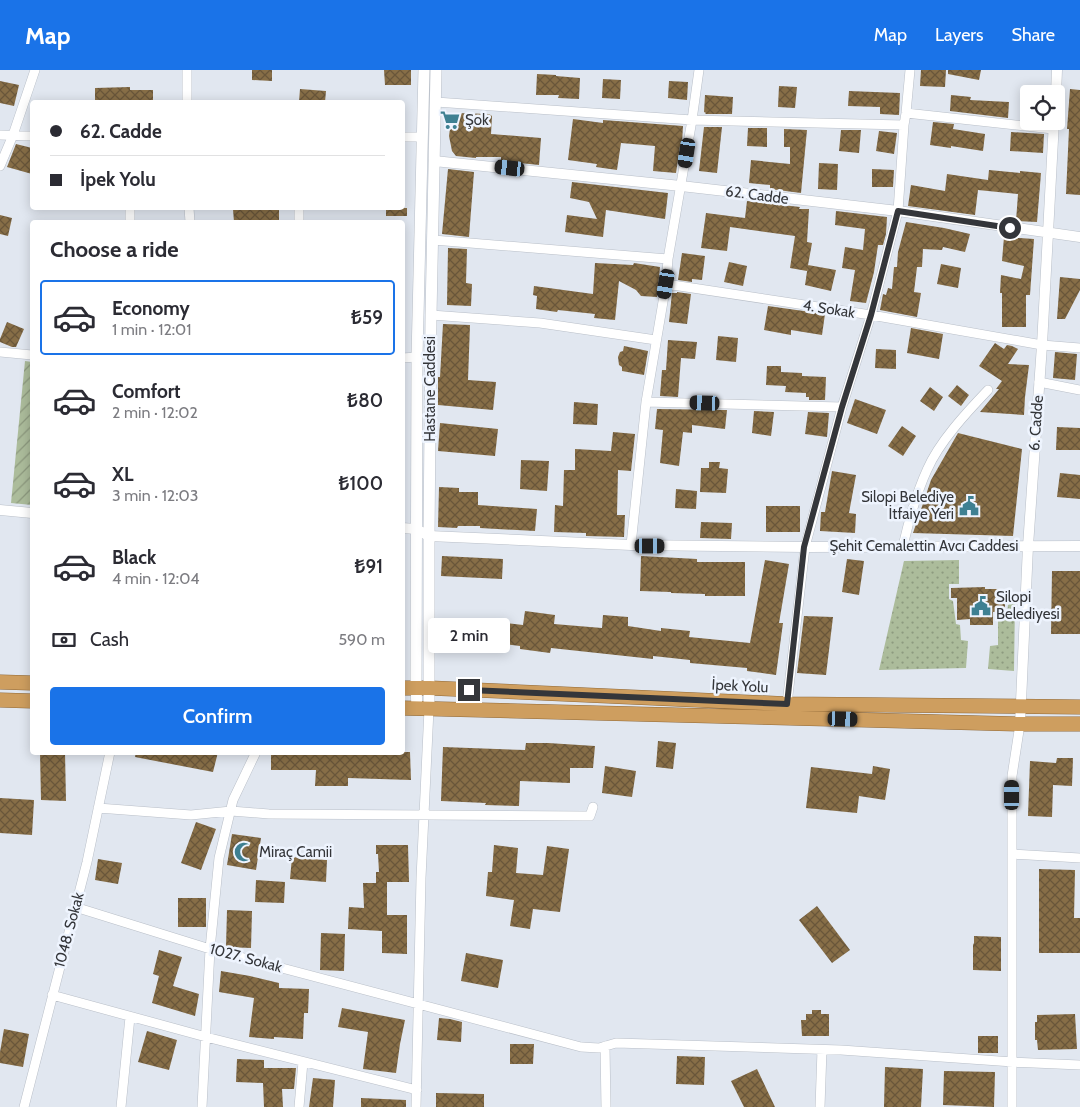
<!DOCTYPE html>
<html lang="en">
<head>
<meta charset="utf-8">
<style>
	:root { --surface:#fff; --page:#f2f2f3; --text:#2b2b33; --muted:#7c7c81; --line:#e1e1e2; --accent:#1a73e8 }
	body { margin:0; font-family:Cabin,sans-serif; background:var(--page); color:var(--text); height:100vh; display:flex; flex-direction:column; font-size:19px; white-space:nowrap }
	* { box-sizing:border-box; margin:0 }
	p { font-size:16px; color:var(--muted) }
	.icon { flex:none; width:28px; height:28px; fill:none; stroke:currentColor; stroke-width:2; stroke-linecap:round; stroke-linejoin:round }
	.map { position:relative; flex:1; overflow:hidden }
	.side { position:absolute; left:30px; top:150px; width:375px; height:535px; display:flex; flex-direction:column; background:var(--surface); border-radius:5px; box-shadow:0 2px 12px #0003 }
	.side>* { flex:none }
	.banner { position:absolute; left:30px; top:30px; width:375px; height:110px; border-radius:5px; box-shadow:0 2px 12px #0003; display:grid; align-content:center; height:110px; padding:0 20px; background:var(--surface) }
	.buttons { position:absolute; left:1020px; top:15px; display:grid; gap:10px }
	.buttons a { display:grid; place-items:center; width:45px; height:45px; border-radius:5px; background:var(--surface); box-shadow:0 2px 12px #0003; font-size:25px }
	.end { position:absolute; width:22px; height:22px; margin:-11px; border:6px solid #34363a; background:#fff; box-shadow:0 0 0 2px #fff }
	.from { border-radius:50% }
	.bubble { position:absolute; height:35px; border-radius:5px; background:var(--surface); box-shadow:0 2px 12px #0003; font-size:16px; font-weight:600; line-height:35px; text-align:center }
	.car { position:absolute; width:15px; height:30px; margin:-15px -8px; border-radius:6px; box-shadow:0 0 4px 1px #0007; background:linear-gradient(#222 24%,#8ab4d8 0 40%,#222 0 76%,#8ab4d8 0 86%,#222 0) }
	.banner b { display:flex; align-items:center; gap:18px; height:48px; font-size:19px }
	.banner b+b { border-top:1px solid var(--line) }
	.banner i { width:12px; height:12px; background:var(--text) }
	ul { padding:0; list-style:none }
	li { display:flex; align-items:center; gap:15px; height:75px; margin:0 10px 8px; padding:0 10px; border:2px solid transparent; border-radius:5px }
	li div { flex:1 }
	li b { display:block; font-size:19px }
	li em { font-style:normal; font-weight:600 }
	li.active { border-color:var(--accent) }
	li>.icon { width:45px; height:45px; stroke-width:1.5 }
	h2 { padding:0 20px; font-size:22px; line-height:60px }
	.pay { display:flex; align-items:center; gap:12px; height:55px; padding:0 20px; font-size:19px }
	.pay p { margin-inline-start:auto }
	.primary-button { display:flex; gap:10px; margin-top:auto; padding:10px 20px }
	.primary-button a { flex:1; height:58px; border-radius:5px; background:var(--accent); color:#fff; font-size:20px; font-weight:600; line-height:58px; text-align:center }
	header { display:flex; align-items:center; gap:30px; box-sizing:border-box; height:70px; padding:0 25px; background:var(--accent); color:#fff }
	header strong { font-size:24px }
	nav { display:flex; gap:28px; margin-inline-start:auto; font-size:18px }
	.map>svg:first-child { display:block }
</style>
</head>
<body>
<header>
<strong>Map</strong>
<nav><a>Map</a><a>Layers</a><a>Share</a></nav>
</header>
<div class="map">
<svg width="1080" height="1037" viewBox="0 0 1080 1037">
	<defs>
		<pattern id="grass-dots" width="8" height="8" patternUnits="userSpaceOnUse" patternTransform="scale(1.25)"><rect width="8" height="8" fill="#acbc9b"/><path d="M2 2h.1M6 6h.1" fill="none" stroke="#8d9a7f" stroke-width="1.8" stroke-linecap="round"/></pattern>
		<pattern id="garden-furrows" width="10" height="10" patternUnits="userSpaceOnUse" patternTransform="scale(1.25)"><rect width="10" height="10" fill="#acbc9b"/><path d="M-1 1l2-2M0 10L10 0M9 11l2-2" fill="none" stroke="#8d9a7f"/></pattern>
		<pattern id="building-cross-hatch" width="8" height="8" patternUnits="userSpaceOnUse" patternTransform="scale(1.25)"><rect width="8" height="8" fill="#876e47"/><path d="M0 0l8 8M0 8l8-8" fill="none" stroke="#69563a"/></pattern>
	</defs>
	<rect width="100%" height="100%" fill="#e1e7f0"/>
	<path fill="url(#grass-dots)" d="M959,490V514H949V529L953,531L956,554L960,555L961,570L968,571L966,598L879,600L904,491Z
		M1015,532L1014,601L988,599L990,576L998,575V546L1007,544L1008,535Z"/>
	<path fill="url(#garden-furrows)" d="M25,291L32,292V435L11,433Z"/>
	<path fill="url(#building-cross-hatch)" d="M252,0H272V11L252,10Z
		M384,0H411V15H385Z
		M921,0H946L945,17L920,16Z
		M948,0H981L979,10L948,4Z
		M537,4L556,5V6L580,8L579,29L558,28L559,25H536Z
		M603,9L621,10L620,29L602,28Z
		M0,11L19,15L14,36L0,33Z
		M669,11L688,12L687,30L668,28Z
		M779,16L797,17L795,38L778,37Z
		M130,17V20H153V32H95V18Z
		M300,19L326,21L325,32H299Z
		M1070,19L1080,20V125L1066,124L1069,59H1067Z
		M849,21L900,23L899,45L880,44V37L848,36Z
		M705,25L733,27L732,44H705L706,43L704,42Z
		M951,25L971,27L970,30L1009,32L1008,48L950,41Z
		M455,43L489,44L492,46L491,64L541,68L539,95L501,91V87H476V88L456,86L452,81L449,66L451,51L453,46Z
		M573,49L603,53V50L683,56L682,73L681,76H680L676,103L653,101L655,76L621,73L617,100L596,97L597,94L568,90Z
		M933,52L954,54L953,59L985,64L983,81L951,76V78L930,75Z
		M704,57H722L717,103L699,101Z
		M748,58H767V77L747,76Z
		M784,59L807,60L801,123L770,119V115L749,113L751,90L790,94V77H784Z
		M841,60H861L859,83L839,81Z
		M879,61L897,63L894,84L876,81Z
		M1011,62L1044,64L1043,83L1010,81Z
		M16,74L32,78V104L7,97Z
		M819,93L838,94L837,120L818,119Z
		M448,99L474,102L469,167L442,164Z
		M872,99L894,100L893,117H872Z
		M989,100L1020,103V101L1041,103L1037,152L1016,151L1018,124L978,120L975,145L908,136L911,115L945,121L947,104L988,110Z
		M572,112L668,123L665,149L606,140L603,167L565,162L567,145L597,149L589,132L570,128Z
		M747,131L800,137L799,139H809L807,172L812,173L807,201L790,198L795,166L730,157L727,181L701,178L706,143L745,148Z
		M244,138H279V152H234L233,139H244Z
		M386,138H407V146H386Z
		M836,141L887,147L886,164L883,175H878L874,202L866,233L850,231L855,200L842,198L845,177L863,180L865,159L835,155Z
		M0,145L12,148L8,166L0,164Z
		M906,152L944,158L970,164L965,182L943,177L942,180L923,179L922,197H917L914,222L921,223L917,247L880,240L883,224L886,225L888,218L892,219L894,197H897L898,182Z
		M1004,167L1034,169L1030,225H1026V257H1002V223H1000L1001,205L1021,209L1024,196L1002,191Z
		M448,178L467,179L466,213L472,214L471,236L447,235Z
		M682,183L705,186L702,210L692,209V212L678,210Z
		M729,192L747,196L743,216L724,212Z
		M595,193L633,195L634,193L660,197L657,227L641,226L636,220L619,211L615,250L594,248L595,244L558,240L557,242L536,239L537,226L533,225L534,216L593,224Z
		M941,194L961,198L958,218L937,214Z
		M808,195L836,200L831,221L805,215Z
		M1060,207L1080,209V220L1065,249H1057Z
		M677,222L691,224L687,254L669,252L672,223H677Z
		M768,236L825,244L822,265L791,260V265L764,260Z
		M7,252L24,259L16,277H12L0,272V269Z
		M443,254L470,255L468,310L496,312L493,340L438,335V307H440Z
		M911,258L943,264L939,289L907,283Z
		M718,266L738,268L736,292L716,290Z
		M668,270L697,272L695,289L681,288L678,327L660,326L662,300H666Z
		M995,273L1004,279L1007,275L1012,276L1018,279L1008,294L1029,295L1025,327L1024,345L980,342L999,319H996L1002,311L979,296Z
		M624,276L648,281L644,305L622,301V297L619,295L618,287L620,282L623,281Z
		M876,279L896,280V299L875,298Z
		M1055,282L1077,284L1075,310L1053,308Z
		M767,296H781V302L802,303V306L826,307L825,330H809V327H806V323L785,322L786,316L766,315Z
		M957,315L969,325L961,336L948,326Z
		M930,317L943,327L934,341L920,331Z
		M855,329L886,340L877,364L847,353Z
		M574,332L598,334L597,355L573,354Z
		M657,339L727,340L725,359L692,355V363L683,362L679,396L660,393L663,360L655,359Z
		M754,341L774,342L771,366L752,363Z
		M808,342L829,343L827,367L805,364Z
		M440,353L498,359L495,386L438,381Z
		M902,356L916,366L903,386L888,376Z
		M1057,357L1080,358V380H1056Z
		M613,362L635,364L631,401L618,400L617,445H625L624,467L586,466V463L554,462L555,435L563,436L564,400H575V379L611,381Z
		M958,363L1022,379L1013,466L913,463L931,410Z
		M521,390L549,391L547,421L520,419Z
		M709,392H720L719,398L728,399L726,423L700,422L701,398H709Z
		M832,401L856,405L849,443L856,444L855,463L820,461L821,442H825Z
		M1060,403L1080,405V429L1057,427Z
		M439,417L459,418V422H478V435L537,439L535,461L480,458V456H458L457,458L438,457Z
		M676,419L697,421L696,439L675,438Z
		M766,436H800V462H766Z
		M701,452L732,453L731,469L700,468Z
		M442,486L503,489L502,509L441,506Z
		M641,486L697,489V492H745V526H705V524L671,523V522L640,521Z
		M847,489L864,491L859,525L842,522Z
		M765,490L789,494L779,553H783L776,605L747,601V598L690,593V590L653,586V589L551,578L550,583L520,579V576L487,572L490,551L523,555L525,541L555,545L554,554L602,558L603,545L628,547V556L661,561V558L690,561L689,567L750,573Z
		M1052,501H1080V564H1051Z
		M985,517V519H1009L1010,531H1005V541L993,542V555H970V549L957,550V528H951V518Z
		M804,546L833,547L826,605L797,603Z
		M658,671L676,673L673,699L656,697Z
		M526,673H548L595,676L593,698H570V713L520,711L519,736L485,735L486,733L441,731L443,677L525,680Z
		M40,682H65L66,731L41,730Z
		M136,682H218L213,702L135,687Z
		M271,682H410L411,710L348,708V716H315L316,700H271Z
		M1057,688H1073L1072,716L1053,715L1052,747L1028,746L1030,691L1056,693Z
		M605,696L636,701L632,727L602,723Z
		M873,696L890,699L885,730L859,726L857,743L806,738L811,697L872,704Z
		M0,728L34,730L32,765L0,763Z
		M196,752L216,759L201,800L181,793Z
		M232,764L261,768L256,800L227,795Z
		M376,775H408L409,812H387V845H407V884L382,883V861L348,859L349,837L364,838L363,813H376V802H379L378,784H376Z
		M494,775L518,778L516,803L543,805L547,776L569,779L560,842L533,839L530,859L510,856L514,830L486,826L488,802H492Z
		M292,787L327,790L326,812L290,809Z
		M98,789L122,793L118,814L95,810Z
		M1039,799L1075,800L1074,848H1080V883H1039Z
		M256,810L285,812L284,833L255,832Z
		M178,828H206V857H178Z
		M817,836L850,880L832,893L799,850Z
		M227,840L252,841L251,878L226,877Z
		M321,863L345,864L344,901L320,900Z
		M974,866L1001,867V901L973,900V875L974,873Z
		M159,880L182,887L173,916L199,924L195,946L152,933L159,906L153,904Z
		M466,883L503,890L498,918L461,911Z
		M221,901L250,906L279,913V918L309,919L308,943H304L303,969L274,967V969L249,967L254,928L219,922Z
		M342,938L405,950L400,974L396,1003L363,999L368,962L338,957Z
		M812,940H821V944H829V966H802L801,950H806V944H812Z
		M1075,944L1077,979L1038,980L1037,970H1035V952H1037V945Z
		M439,948L450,949L462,952L461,972L437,970Z
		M4,959L29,964L23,997L0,993V982Z
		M147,961L177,970L169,1000L138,992Z
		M978,966H998V983H978Z
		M510,974H534L533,994H510Z
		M677,986L705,987L704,1015L676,1014Z
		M237,989L264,990V998H296L294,1019H282L283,1037H264L263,1013L236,1012Z
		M885,997L923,999L921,1037H884Z
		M757,999L775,1037H744L731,1011Z
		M944,1001L995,1002L994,1037L943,1035Z
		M313,1008L335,1010L333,1037H309Z
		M436,1023L484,1024V1037H436Z
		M361,1028L406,1030V1037H361Z"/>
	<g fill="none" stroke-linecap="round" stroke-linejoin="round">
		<defs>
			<path id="minor" d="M187,0V32
				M436,32L692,50L904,55
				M906,43L1053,59
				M0,65L32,66
				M402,67H422
				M0,96L13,65L35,0
				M189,138L190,152
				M299,138V152
				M130,152V138
				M433,170L668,189
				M666,214L871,245L1042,275L1080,278
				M431,245L540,253L656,270
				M0,282L32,285
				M402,288L417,287
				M1039,312L1080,320
				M646,332L842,337
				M631,475L646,332L666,214L668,189L692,50L699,0
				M903,476C909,450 916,424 927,400C939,372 967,342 988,320
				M787,634L805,477L842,337L871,245L898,141L904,55L906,43L910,0
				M98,738L191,745L231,741L269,744L583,746H590L593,737
				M1012,784L1080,788
				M75,837L210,879L581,977L599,978L616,973L841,980L1013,992L1080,995
				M52,925L206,967L417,1020
				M605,976L606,1037
				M24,1037L87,792L110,682
				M121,1037L130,947
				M202,1037L210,879L219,788L233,730L256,682
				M299,1037L303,992
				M416,1037L421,808L429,639
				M820,1037L822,980
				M1012,1037V706L1020,654"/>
			<path id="tertiary" d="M1056,24L1057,0
				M434,91L681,116L898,141L1080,167
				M0,440L32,443
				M402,458L416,459L429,466L631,475L805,477L1080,476
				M1020,654L1028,476L1042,275L1054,51"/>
			<path id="secondary" d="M417,638L416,618L417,287L424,0
				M429,639V466L431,245L436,0"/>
			<path id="trunk" d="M0,612L32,613
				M402,618H430L787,634L1080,637
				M0,630L32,631
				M402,638L1020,654H1080"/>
		</defs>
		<use href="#minor" stroke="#b9bfc8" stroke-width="10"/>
		<use href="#tertiary" stroke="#b9bfc8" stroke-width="11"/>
		<use href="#secondary" stroke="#b9bfc8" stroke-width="12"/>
		<use href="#trunk" stroke="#906938" stroke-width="15"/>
		<use href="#minor" stroke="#fff" stroke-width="9"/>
		<use href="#tertiary" stroke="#fff" stroke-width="10"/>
		<use href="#secondary" stroke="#fff" stroke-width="11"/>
		<use href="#trunk" stroke="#ce9e5f" stroke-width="14"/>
	</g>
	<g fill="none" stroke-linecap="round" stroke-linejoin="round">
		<path stroke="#34363a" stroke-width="6" d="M469,620L787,634L804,477L842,337L871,245L898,141L1010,158"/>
	</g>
	<defs>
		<symbol id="supermarket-bare" viewBox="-9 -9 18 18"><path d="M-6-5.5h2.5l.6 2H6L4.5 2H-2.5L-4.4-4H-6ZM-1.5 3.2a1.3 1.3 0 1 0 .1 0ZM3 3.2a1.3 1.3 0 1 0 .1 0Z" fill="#3e8092" stroke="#eef4fe" stroke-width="2.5" paint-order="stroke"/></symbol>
		<symbol id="civic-bare" viewBox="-9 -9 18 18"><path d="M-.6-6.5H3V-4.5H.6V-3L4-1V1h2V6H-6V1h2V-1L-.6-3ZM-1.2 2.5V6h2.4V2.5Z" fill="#3e8092" stroke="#eef4fe" stroke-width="2.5" paint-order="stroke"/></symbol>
		<symbol id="mosque-bare" viewBox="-9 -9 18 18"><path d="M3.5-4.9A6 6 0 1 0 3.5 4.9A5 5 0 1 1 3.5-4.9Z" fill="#3e8092" stroke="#eef4fe" stroke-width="2.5" paint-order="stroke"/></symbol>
	</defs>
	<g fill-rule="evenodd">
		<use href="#supermarket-bare" x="436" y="36" width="28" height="28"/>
		<use href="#civic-bare" x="955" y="422" width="28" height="28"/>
		<use href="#civic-bare" x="967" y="522" width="28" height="28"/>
		<use href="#mosque-bare" x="230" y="768" width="28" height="28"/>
	</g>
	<g text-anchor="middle" stroke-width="5" stroke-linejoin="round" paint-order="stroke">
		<g font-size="15" fill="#34363a" stroke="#eef4fe" text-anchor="start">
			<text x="465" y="55">Şok</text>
			<text x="954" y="432" text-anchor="end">Silopi Belediye<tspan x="954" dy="17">İtfaiye Yeri</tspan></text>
			<text x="996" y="532">Silopi<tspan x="996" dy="17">Belediyesi</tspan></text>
			<text x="259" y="787">Miraç Camii</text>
		</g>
		<g font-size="15" fill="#34363a" stroke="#eef4fe">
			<text transform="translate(757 125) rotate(7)" y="5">62. Cadde</text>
			<text transform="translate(829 239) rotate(9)" y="5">4. Sokak</text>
			<text transform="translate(430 319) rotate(-90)" y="5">Hastane Caddesi</text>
			<text transform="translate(1036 353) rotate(-86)" y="5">6. Cadde</text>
			<text x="924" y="481">Şehit Cemalettin Avcı Caddesi</text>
			<text transform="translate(740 616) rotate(3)" y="5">İpek Yolu</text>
			<text transform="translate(69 860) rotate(-75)" y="5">1048. Sokak</text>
			<text transform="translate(246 888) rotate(15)" y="5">1027. Sokak</text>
		</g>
	</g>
</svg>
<div class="buttons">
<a><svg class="icon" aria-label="locate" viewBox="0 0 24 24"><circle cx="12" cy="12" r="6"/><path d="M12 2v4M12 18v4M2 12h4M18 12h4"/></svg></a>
</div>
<i class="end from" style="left:1010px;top:158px"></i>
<i class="end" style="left:469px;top:620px"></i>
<div class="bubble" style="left:428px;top:548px;width:82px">2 min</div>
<i class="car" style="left:687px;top:83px;rotate:189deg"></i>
<i class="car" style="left:510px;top:98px;rotate:276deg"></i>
<i class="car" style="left:666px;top:214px;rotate:190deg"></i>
<i class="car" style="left:705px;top:333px;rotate:272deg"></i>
<i class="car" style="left:650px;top:476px;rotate:90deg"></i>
<i class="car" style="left:843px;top:649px;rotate:92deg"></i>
<i class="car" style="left:1012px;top:725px;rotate:0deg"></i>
<div class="banner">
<b><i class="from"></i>62. Cadde</b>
<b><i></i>İpek Yolu</b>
</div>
<section class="side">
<h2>Choose a ride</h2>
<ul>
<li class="active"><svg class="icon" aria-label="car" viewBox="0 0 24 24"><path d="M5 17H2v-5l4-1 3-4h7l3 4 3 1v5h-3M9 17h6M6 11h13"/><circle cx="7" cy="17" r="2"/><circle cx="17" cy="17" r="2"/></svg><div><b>Economy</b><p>1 min · 12:01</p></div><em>₺59</em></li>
<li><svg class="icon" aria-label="car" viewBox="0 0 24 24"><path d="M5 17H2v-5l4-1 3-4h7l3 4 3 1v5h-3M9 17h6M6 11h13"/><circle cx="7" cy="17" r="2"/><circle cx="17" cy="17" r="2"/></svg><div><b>Comfort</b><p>2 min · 12:02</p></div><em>₺80</em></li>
<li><svg class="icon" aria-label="car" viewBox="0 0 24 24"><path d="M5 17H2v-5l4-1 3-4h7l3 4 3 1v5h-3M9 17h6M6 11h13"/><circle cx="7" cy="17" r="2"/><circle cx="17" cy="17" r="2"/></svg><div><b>XL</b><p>3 min · 12:03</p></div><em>₺100</em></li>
<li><svg class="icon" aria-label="car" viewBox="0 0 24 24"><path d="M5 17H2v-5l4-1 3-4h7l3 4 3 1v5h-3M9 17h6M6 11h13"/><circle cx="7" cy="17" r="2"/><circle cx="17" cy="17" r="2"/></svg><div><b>Black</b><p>4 min · 12:04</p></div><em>₺91</em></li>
</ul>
<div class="pay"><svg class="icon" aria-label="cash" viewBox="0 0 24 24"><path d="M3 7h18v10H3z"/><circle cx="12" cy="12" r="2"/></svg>Cash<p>590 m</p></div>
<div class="primary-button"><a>Confirm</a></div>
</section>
</div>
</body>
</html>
